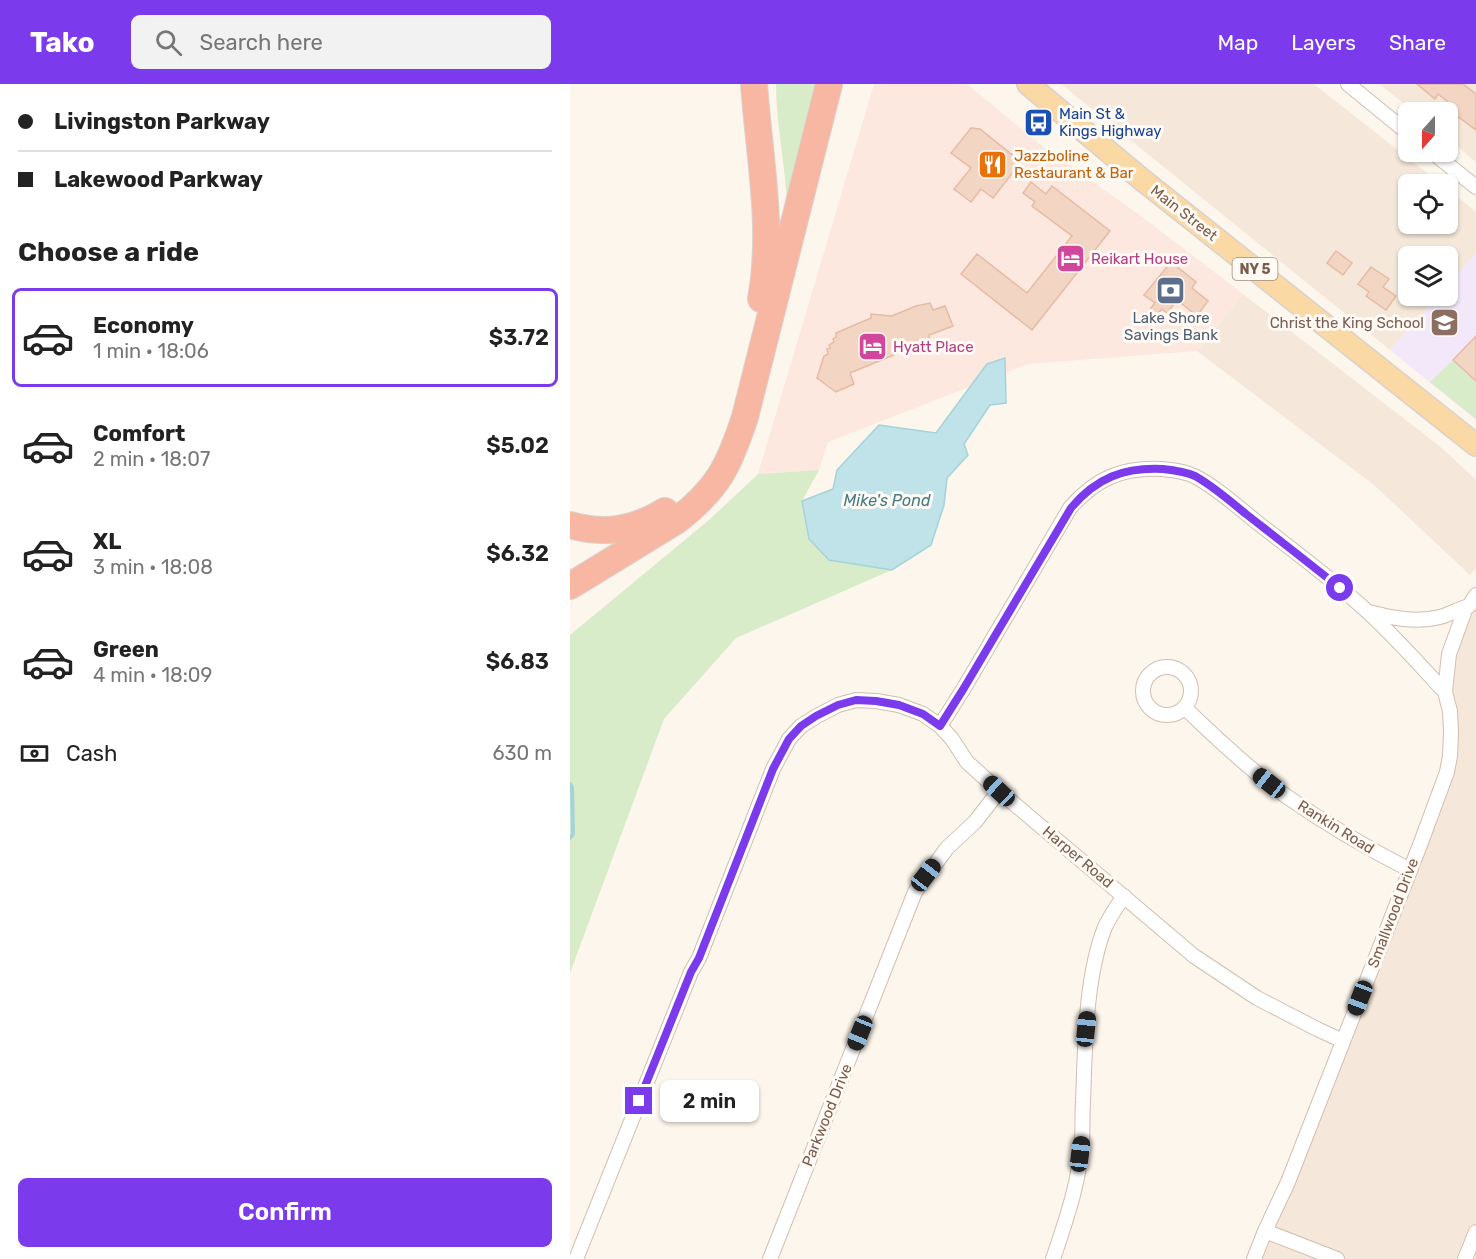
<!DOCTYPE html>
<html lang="en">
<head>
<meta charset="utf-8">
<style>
	:root { --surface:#fff; --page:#f2f2f2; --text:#222; --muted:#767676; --line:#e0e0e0; --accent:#7c3aed }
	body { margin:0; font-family:Rubik,sans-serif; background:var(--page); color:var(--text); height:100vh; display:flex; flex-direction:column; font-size:22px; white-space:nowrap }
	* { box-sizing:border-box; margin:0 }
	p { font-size:20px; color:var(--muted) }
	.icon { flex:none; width:33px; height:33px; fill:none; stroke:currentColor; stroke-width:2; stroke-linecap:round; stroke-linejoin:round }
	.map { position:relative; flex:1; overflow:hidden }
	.sheet { display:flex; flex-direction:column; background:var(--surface); width:570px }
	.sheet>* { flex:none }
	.banner { display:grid; align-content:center; height:132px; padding:0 18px; background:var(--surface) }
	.needle { width:39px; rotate:201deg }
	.tools { position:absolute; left:828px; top:18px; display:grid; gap:12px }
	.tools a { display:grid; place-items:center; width:60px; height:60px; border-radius:9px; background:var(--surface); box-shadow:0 2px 4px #0004; font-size:30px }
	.end { position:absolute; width:27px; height:27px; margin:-14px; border:8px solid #7c3aed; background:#fff; box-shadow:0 0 0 3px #fff }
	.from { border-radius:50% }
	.bubble { position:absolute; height:42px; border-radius:9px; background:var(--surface); box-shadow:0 2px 4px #0004; font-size:20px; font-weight:600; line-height:42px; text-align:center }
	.car { position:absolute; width:18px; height:36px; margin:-18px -9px; border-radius:8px; box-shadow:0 0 4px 2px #0007; background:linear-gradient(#222 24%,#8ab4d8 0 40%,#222 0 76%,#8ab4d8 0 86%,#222 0) }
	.banner b { display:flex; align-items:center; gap:21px; height:57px; font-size:22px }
	.banner b+b { border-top:2px solid var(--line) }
	.banner i { width:15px; height:15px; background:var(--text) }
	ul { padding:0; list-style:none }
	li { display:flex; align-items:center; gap:18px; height:99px; margin:0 12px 9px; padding:0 6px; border:3px solid transparent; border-radius:9px }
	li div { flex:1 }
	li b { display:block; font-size:22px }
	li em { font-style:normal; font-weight:600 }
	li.selected { border-color:var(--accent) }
	li>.icon { width:54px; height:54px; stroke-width:1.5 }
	h2 { padding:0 18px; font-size:27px; line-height:72px }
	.pay { display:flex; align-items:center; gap:15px; height:66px; padding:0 18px; font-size:22px }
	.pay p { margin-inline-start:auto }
	.button { display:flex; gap:12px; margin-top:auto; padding:12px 18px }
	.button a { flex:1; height:69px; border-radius:9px; background:var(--accent); color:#fff; font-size:24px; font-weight:600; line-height:69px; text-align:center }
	header { display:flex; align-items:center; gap:36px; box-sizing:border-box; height:84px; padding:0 30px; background:var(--accent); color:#fff }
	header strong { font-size:28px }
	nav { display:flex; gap:33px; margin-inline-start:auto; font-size:21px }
	.search { width:420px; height:54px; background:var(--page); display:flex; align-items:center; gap:15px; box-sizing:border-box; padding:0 21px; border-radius:9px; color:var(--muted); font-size:22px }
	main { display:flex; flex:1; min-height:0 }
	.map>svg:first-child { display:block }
</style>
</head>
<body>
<header>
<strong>Tako</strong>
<div class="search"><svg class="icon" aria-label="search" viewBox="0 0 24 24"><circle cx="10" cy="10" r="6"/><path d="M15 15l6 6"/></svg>Search here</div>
<nav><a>Map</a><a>Layers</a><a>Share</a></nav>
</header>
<main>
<section class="sheet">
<div class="banner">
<b><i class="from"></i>Livingston Parkway</b>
<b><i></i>Lakewood Parkway</b>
</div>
<h2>Choose a ride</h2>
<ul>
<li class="selected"><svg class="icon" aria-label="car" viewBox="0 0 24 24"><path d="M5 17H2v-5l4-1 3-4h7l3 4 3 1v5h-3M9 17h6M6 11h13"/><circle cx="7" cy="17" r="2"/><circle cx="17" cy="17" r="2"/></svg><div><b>Economy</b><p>1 min · 18:06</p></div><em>$3.72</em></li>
<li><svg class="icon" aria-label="car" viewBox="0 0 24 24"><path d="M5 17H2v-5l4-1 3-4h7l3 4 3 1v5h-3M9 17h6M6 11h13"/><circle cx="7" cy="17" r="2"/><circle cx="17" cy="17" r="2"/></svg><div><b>Comfort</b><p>2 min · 18:07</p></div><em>$5.02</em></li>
<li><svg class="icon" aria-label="car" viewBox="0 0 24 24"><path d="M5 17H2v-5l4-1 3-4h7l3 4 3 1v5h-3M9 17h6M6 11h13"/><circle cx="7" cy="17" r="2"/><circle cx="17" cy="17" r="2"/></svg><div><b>XL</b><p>3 min · 18:08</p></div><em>$6.32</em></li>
<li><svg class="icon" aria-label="car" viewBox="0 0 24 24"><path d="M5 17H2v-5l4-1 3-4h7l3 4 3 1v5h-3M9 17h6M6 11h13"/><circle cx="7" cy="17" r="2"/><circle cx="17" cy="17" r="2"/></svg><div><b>Green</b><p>4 min · 18:09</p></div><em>$6.83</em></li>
</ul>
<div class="pay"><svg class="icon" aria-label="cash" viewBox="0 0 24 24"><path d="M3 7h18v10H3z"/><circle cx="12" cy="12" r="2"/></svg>Cash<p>630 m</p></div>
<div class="button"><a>Confirm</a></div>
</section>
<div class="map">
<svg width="906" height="1175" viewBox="0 0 906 1175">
	<rect width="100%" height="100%" fill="#fdf6ec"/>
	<path fill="#f5e8da" d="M491,0H744L871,100H838V140H878V105L906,128V169L878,201V172H838V212H868L820,266Z
		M809,0H906V78L878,55V28H845Z
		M673,210L872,364L906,396V485L900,491L804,401L627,267Z
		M906,511V1175H684L877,688L879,570Z"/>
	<path fill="#fde8e0" d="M304,0H397L471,61L571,132L673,210L627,267L458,280L258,358L249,386L188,390Z"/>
	<path fill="#f3e8fa" d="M906,169V336L820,266L868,212H878V201Z"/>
	<path fill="#d8ecc9" d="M206,0H254L217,124C216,82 206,42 206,0Z
		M883,276L906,294V335L860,298Z
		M249,386L232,417L260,476L322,486L166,554L94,635L0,889V551L139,436L188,390Z"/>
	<path fill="#bfe3e8" stroke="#a5d3da" stroke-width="1.5" d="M435,274L436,319L420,321L394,360L398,371L377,394L374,421L361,461L322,486L259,476L239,455L232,417L263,405L267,386L309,341L366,349L417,280Z"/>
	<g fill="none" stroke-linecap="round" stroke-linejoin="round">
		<path stroke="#a5d3da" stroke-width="4" d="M0,700L2,703L3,750L0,754"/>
	</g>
	<path fill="#f3d5c3" stroke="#e6bba3" stroke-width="1.5" d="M847,0H893L906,10V46L883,29L887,25L868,10L865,15Z
		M401,44L410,45L451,78L423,114L411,105L401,118L384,105L401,84L381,69Z
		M461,98L476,110L482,102L540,147L462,246L391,190L407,170L457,209L502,152L462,122L465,118L453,109Z
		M766,167L782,179L773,191L757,179Z
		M601,178L626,198L622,204L638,217L627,232L607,216L597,229L592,225L580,238L574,233L585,219L574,211Z
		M801,183L819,195L813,203L826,212L816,226L796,212L799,208L788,200Z
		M360,219L363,226L375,222L383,242L359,251L360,256L280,289L284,300L266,308L247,294L254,272L258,270L257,265L260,264L259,261L264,258L263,255L266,253V249L301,234V230L322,232L346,222Z
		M906,252V297L883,276Z"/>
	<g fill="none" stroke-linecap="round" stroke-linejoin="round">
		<defs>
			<path id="minor" d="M778,0L838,49
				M862,68L906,103
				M799,528C822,534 846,539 870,533C878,531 887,526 896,523
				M573 607a24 24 0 1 1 48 0a24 24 0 1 1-48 0Z
				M615,624C647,655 680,686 716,712C756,740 797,764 840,786
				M370,642L394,604L500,424C526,394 553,383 592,385C602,386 615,387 624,392C647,403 672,427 693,443C729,471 766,498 799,529C826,554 850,581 875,608
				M695,1147L767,1175
				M6,1175L121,888L129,874L203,685L219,655L231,642L247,632L268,621L286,616L306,617L329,621L353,630L370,642L382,655L397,678L429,707L624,872L687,914L747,945L773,957
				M200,1175L345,808L377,764L405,738L429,707
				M483,1175C496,1136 510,1097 512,1056C513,1043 512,1031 513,1019C515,965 515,893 535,843C540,832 547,822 554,812
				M684,1175L695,1147L718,1098L850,761L877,688L880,672L881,648L880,627L875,608L879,570L896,523L899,522L906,511
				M895,1175L906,1148"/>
			<path id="primary" d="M458,0L570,94L906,361"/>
			<path id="motorway" d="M184,0C189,72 204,143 191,215
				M0,441C35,451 64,446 95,427
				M0,502L106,437C148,405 159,382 175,333L259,0"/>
		</defs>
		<use href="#minor" stroke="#d1beb0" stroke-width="16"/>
		<use href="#primary" stroke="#dad1cd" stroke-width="24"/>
		<use href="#motorway" stroke="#dad1cd" stroke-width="28"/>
		<use href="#minor" stroke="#fff" stroke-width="14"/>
		<use href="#primary" stroke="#fbd9a5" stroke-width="21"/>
		<use href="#motorway" stroke="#f7b7a3" stroke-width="26"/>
	</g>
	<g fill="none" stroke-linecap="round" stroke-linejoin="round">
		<path stroke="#7c3aed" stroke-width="8" d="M69,1017L121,888L129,874L203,685L219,655L231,642L246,632L268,621L286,616L306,617L329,621L353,630L370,642L394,604L501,424C526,394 554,383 593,385C603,386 616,388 625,392C643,402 660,417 676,430C708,455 739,479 770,504"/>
	</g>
	<defs>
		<symbol id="bus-square" viewBox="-11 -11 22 22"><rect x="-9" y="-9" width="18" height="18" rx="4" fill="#1a4fb4" stroke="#fffaf3"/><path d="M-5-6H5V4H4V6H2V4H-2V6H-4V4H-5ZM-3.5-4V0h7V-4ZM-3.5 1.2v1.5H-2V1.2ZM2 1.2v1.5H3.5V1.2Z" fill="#fff"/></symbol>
		<symbol id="restaurant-square" viewBox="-11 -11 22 22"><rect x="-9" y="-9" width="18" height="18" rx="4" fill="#e8710a" stroke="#fffaf3"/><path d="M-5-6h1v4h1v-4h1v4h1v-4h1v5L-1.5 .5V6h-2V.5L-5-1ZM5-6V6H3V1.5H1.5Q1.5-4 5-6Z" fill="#fff"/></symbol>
		<symbol id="hotel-square" viewBox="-11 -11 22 22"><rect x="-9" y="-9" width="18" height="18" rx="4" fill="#d1479c" stroke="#fffaf3"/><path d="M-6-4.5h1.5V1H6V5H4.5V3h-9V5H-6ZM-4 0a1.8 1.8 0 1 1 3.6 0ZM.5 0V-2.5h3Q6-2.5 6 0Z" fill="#fff"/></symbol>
		<symbol id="bank-square" viewBox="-11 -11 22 22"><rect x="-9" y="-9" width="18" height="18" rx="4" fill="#5c6f8a" stroke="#fffaf3"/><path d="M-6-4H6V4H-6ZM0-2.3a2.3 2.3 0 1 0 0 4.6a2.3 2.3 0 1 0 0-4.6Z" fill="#fff"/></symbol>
		<symbol id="school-square" viewBox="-11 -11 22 22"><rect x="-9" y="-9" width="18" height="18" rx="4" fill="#8d6e63" stroke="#fffaf3"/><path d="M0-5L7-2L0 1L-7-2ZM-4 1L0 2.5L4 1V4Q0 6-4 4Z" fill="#fff"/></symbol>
	</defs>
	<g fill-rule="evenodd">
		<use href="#bus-square" x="452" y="22" width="33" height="33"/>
		<use href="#restaurant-square" x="406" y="64" width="33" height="33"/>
		<use href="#hotel-square" x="484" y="158" width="33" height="33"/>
		<use href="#bank-square" x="584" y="190" width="33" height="33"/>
		<use href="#school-square" x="858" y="222" width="33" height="33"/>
		<use href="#hotel-square" x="286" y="246" width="33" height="33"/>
	</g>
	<g text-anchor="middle" stroke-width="6" stroke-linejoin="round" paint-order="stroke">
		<rect fill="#fffaf3" stroke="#a28b7f" stroke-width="1.5" x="662.5" y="174" width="45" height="22" rx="4.5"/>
		<g font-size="14" font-weight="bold" fill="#7a5c4d">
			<text x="685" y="190">NY 5</text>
		</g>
		<g font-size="15" fill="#164399" stroke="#fffaf3" text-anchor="start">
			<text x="489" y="35">Main St &amp;<tspan x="489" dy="17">Kings Highway</tspan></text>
		</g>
		<g font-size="15" fill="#c56008" stroke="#fffaf3" text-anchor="start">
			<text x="444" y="77">Jazzboline<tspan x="444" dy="17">Restaurant &amp; Bar</tspan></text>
		</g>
		<g font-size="15" fill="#7a5c4d" stroke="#fffaf3">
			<text transform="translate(614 129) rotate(38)" y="5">Main Street</text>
			<text transform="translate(766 743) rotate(32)" y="5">Rankin Road</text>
			<text transform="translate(508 773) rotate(40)" y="5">Harper Road</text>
			<text transform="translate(823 829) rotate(-69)" y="5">Smallwood Drive</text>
			<text transform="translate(257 1031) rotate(-68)" y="5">Parkwood Drive</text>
		</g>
		<g font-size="15" fill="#b23c85" stroke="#fffaf3" text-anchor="start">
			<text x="521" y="180">Reikart House</text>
			<text x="323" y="268">Hyatt Place</text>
		</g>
		<g font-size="15" fill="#4e5e75" stroke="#fffaf3">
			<text x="601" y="239">Lake Shore<tspan x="601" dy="17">Savings Bank</tspan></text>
		</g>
		<g font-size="15" fill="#785e54" stroke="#fffaf3" text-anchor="end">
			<text x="854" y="244">Christ the King School</text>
		</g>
		<g font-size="16" font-style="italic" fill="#437c86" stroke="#fffaf3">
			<text x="317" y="422">Mike's Pond</text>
		</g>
	</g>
</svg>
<div class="tools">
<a><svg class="needle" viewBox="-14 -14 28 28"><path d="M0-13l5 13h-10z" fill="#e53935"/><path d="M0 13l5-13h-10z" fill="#767676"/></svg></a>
<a><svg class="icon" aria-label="locate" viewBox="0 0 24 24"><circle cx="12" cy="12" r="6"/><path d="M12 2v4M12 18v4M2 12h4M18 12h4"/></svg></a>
<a><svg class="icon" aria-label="layers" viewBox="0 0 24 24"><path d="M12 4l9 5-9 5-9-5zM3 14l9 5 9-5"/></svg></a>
</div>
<i class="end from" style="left:770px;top:504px"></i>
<i class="end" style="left:69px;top:1017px"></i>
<div class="bubble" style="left:90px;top:996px;width:99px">2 min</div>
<i class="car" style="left:699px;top:699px;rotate:308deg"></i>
<i class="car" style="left:429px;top:707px;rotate:313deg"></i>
<i class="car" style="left:356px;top:791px;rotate:38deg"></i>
<i class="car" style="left:790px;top:914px;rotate:201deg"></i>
<i class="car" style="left:516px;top:945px;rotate:6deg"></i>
<i class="car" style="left:290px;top:949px;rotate:202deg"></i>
<i class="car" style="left:510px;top:1070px;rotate:7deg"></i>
</div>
</main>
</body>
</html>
